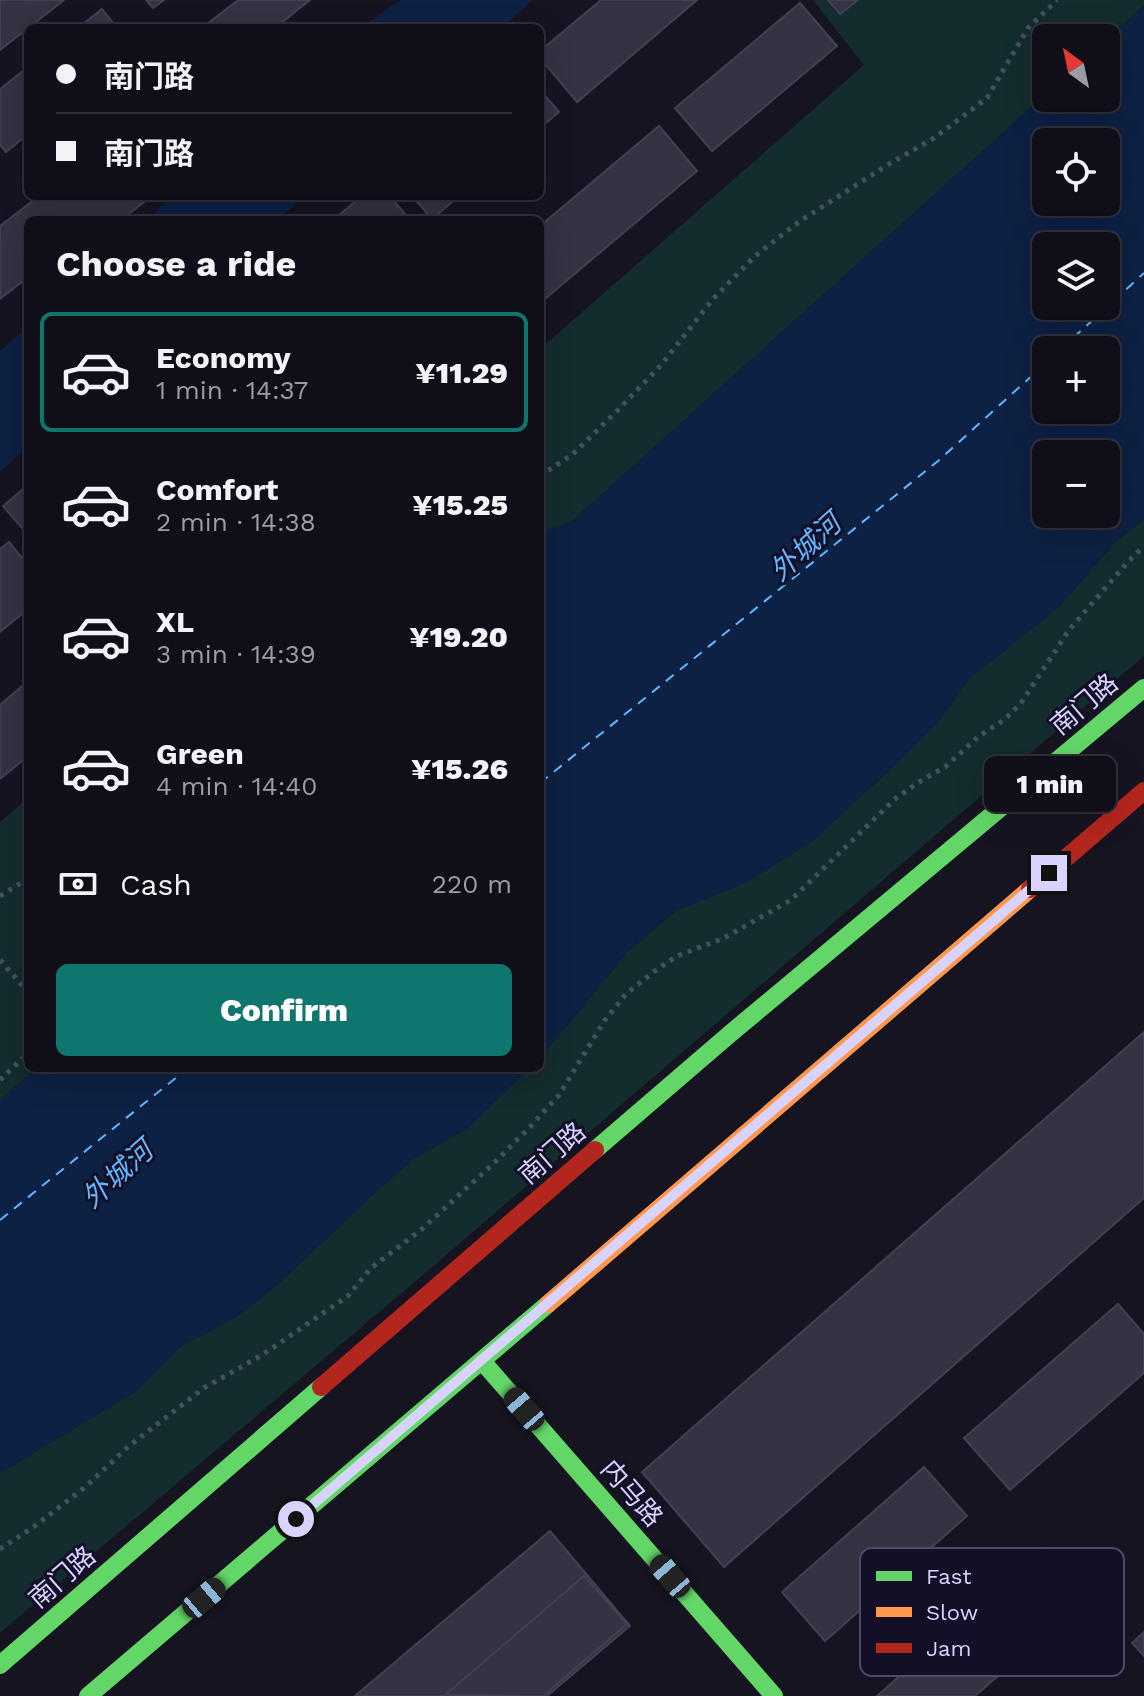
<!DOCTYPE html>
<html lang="en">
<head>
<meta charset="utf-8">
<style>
	:root { --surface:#100f19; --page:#1e1d26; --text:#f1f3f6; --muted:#9c9ca2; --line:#302f38; --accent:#0f766e }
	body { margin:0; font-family:"Work Sans","Noto Sans SC",sans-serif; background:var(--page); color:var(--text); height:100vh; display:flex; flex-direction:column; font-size:30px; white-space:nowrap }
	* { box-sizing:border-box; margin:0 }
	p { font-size:26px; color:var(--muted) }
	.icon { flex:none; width:44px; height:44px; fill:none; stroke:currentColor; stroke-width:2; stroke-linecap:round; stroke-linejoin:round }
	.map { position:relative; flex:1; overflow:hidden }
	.sheet { position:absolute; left:24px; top:216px; width:520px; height:856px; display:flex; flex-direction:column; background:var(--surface); border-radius:12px; box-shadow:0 8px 32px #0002,0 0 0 2px var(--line) }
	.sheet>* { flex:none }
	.hud { position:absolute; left:24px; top:24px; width:520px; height:176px; border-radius:12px; box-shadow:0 8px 32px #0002,0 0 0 2px var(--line); display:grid; align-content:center; height:176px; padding:0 32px; background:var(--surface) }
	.needle { width:52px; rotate:327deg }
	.tools { position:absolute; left:1032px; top:24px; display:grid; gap:16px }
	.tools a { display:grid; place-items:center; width:88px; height:88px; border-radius:12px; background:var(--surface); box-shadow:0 8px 32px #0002,0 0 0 2px var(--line); font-size:40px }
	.end { position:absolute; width:36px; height:36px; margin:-18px; border:10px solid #d9d4ff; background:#111; box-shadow:0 0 0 4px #111 }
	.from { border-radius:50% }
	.bubble { position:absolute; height:56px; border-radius:12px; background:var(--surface); box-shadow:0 8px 32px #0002,0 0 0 2px var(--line); font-size:26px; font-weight:800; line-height:56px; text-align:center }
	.car { position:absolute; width:24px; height:48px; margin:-24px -12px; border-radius:10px; box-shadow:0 0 6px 2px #0007; background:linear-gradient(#222 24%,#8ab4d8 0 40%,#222 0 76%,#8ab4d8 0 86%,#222 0) }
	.hud b { display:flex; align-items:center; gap:28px; height:76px; font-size:30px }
	.hud b+b { border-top:2px solid var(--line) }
	.hud i { width:20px; height:20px; background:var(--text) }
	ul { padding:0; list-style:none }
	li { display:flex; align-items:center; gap:24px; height:120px; margin:0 16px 12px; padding:0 16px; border:4px solid transparent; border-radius:12px }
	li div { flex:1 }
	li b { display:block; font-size:30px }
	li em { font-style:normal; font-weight:800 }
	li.current { border-color:var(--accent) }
	li>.icon { width:72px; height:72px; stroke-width:1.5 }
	h2 { padding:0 32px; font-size:36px; line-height:96px }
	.pay { display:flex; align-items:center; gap:20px; height:88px; padding:0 32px; font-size:30px }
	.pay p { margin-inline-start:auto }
	.primary-button { display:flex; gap:16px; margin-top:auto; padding:16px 32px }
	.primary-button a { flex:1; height:92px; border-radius:12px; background:var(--accent); color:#fff; font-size:32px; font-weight:800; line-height:92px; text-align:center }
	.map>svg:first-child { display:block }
</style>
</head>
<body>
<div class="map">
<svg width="1144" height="1696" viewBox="0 0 1144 1696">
	<rect width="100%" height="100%" fill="#161421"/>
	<path fill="#132c2d" d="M813,0H1144V6L1106,40V38H1046V94L570,523L540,532V349L864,65Z
		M1144,519V656L423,1275L0,1633V1473L136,1391L181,1346L236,1317L277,1285L368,1199L413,1159L468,1128L529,1068H540V1057L582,1008L628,951L677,910L743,884L811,842L894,766L938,722L969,679L1060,606L1117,540Z
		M28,798V1068H36L0,1101V822Z"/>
	<path fill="#0d2144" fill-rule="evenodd" d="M400,0H533L501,28H361Z
		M1144,6V519L1117,540L1060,606L969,679L938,722L894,766L811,842L743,884L677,910L628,951L582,1008L540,1057V532L570,523L1046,94V98H1106V40ZM1106,142V202H1046V142ZM1106,246V306H1046V246ZM1106,350V410H1046V350ZM1106,454V514H1046V454Z
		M172,196H305L277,220H146Z
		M28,326V446L0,472V351Z
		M36,1068H529L468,1128L413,1159L368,1199L277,1285L236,1317L181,1346L136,1391L0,1473V1101Z"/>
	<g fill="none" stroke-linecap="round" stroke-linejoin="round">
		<path stroke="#62b6ff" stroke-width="2" stroke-dasharray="10 8" stroke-linecap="butt" d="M1060,350L1144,273
			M540,783L938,461L1046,363
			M0,1220L188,1068"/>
	</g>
	<path fill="#343243" stroke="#433f54" stroke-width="2" d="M0,0H64L0,50Z
		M146,0H164L153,8Z
		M238,0H310L275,28H202Z
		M601,0H697L577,102L540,58V51Z
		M828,0H858L840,14Z
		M800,3L837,46L712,151L675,108Z
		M102,9L117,28H78Z
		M28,67V134L6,152L0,145V89Z
		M540,90L559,112L540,128Z
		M659,126L697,171L540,303V226Z
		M39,196H152L121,220H28V277L0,299V226Z
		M362,196H390L410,220H333Z
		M412,196H459L432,219Z
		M28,485V535L3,506Z
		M9,542L28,565V609L0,632V549Z
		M28,681V756L0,779V705Z
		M1144,1032V1198L724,1567L642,1472Z
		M1118,1304L1144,1334V1373L1010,1490L964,1438Z
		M924,1467L967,1516L825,1641L782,1592Z
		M550,1531L630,1626L547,1696H355Z
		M1045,1548L1088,1597L975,1696H877Z
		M584,1576L627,1624L543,1696L445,1695Z
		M1144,1632V1656L1132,1643Z"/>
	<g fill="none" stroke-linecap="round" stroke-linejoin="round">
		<path stroke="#44505f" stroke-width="5" stroke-dasharray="4 6" stroke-linecap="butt" d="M540,476L573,454L620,408L662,364L712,300L755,256L800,221L889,164L934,138L987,98L1028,28L1057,0
			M0,896L24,881L28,882
			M0,960L28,992
			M0,1080L28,1053
			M0,1549L35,1526L84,1488L129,1446L204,1388L262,1355L348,1296L371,1268L422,1229L494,1163L531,1126L559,1095L605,1020L626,994L652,973L677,956L724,938L791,900L896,798L919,782L945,767L979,736L1004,720L1021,703L1069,630L1127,563L1144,546"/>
		<path stroke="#63d668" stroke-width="18" d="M595,1150L731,1033L1144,688
			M482,1361L774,1696
			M0,1665L321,1387
			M88,1696L548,1304"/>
		<path stroke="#ff974d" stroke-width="18" d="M548,1304L1030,889"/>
		<path stroke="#b3261e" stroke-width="18" d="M1030,889L1144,791
			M321,1387L595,1150"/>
	</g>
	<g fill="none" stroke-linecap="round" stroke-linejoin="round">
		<path stroke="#d9d4ff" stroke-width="10" d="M296,1519L1049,873"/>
	</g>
	<g text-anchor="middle" stroke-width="6" stroke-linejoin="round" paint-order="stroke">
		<g font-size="26" fill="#d9d4ff" stroke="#130f26">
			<text transform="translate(1084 704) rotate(-40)" y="9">南门路</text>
			<text transform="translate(552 1153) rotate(-41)" y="9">南门路</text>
			<text transform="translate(632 1493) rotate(49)" y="9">内马路</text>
			<text transform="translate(62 1577) rotate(-41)" y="9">南门路</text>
		</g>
		<g font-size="28" font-style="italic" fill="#62b6ff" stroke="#130f26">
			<text transform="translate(805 547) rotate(-42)" y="10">外城河</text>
			<text transform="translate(117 1174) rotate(-42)" y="10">外城河</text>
		</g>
	</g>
	<rect x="860" y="1548" width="264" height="128" rx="12" fill="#130f26" stroke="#4e4a67" stroke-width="2"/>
	<rect x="876" y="1571" width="36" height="10" fill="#63d668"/>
	<rect x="876" y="1607" width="36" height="10" fill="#ff974d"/>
	<rect x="876" y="1643" width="36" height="10" fill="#b3261e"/>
	<g font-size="22" fill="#d9d4ff">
		<text x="926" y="1584">Fast</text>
		<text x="926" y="1620">Slow</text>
		<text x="926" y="1656">Jam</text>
	</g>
</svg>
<div class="tools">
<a><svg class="needle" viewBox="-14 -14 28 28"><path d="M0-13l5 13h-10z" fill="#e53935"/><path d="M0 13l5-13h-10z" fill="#9c9ca2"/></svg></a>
<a><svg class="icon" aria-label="locate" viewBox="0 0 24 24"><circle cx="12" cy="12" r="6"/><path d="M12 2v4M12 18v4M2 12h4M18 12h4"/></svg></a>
<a><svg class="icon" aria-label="layers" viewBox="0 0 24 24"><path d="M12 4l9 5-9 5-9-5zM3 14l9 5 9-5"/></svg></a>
<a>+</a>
<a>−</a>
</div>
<i class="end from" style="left:296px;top:1519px"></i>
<i class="end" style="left:1049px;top:873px"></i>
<div class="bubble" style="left:984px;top:756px;width:132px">1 min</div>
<i class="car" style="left:524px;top:1409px;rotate:319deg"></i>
<i class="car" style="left:670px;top:1576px;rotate:319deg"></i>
<i class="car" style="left:204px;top:1598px;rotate:50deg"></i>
<div class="hud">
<b><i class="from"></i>南门路</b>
<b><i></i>南门路</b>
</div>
<section class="sheet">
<h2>Choose a ride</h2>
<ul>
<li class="current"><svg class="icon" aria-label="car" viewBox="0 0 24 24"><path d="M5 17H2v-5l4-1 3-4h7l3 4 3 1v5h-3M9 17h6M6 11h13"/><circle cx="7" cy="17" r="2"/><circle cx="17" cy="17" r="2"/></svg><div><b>Economy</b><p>1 min · 14:37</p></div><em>¥11.29</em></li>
<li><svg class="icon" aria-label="car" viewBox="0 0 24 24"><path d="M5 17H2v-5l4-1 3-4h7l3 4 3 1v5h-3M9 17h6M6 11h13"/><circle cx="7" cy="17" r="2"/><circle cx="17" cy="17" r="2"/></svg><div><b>Comfort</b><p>2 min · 14:38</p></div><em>¥15.25</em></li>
<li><svg class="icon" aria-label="car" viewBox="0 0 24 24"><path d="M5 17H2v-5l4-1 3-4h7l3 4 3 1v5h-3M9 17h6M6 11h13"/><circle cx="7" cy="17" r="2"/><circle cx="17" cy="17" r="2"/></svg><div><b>XL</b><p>3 min · 14:39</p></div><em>¥19.20</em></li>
<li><svg class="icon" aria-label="car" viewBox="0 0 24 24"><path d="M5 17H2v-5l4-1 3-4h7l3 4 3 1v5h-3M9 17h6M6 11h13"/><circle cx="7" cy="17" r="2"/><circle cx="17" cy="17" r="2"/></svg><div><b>Green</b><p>4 min · 14:40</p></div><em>¥15.26</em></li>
</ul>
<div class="pay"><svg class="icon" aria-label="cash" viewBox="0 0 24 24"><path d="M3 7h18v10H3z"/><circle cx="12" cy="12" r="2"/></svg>Cash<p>220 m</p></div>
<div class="primary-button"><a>Confirm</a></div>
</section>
</div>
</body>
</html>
